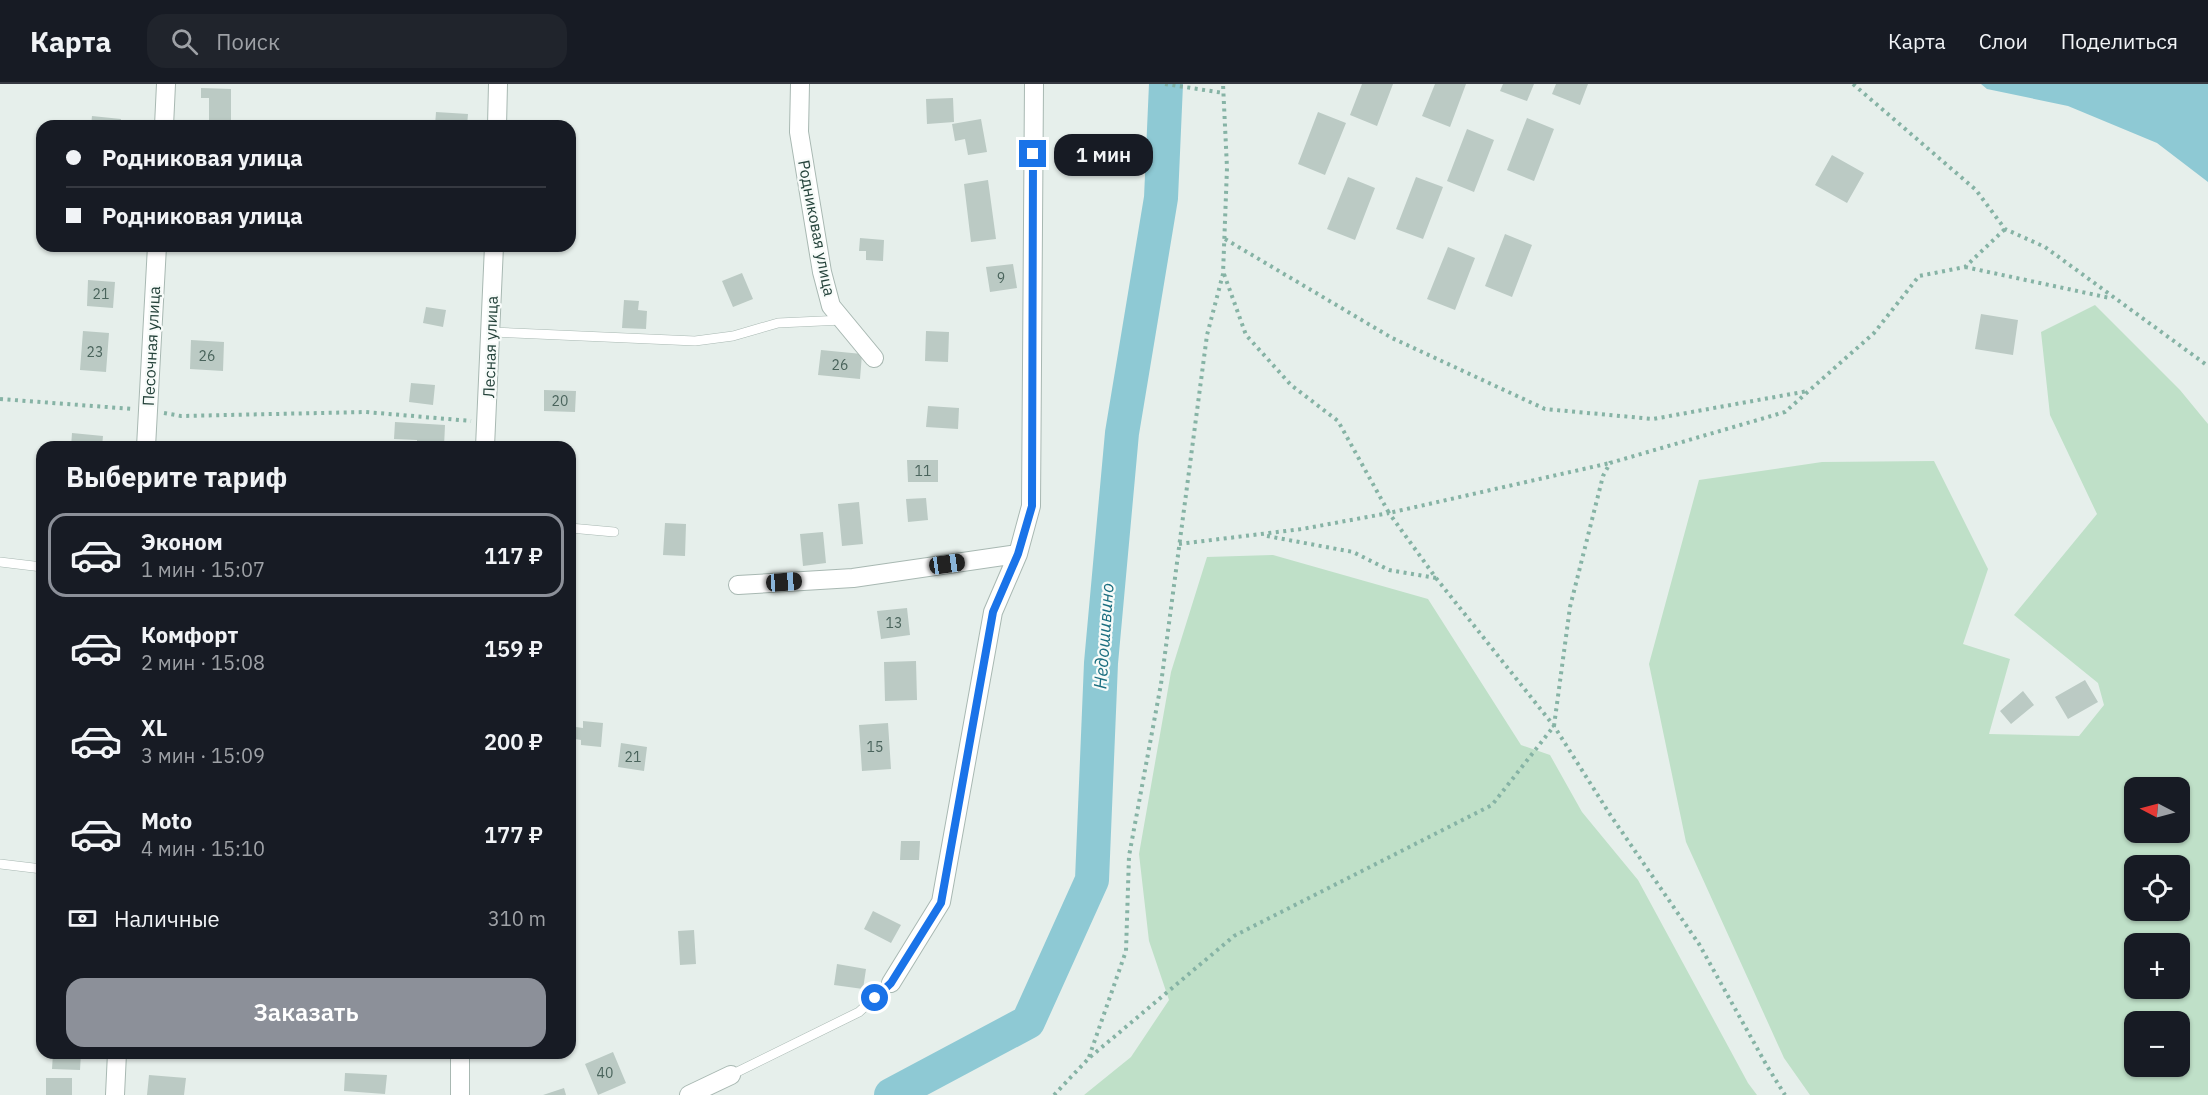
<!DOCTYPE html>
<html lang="ru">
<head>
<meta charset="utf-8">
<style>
	:root { --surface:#171b24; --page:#20242c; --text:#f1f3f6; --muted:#9ea1a6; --line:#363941; --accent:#8c9099 }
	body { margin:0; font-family:"IBM Plex Sans",sans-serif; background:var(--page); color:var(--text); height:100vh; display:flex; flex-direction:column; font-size:22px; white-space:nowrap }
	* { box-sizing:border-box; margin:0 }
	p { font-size:20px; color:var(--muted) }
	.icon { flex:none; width:33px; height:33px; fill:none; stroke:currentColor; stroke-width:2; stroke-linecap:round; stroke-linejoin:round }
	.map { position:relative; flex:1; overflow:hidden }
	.details { position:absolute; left:36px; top:357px; width:540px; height:618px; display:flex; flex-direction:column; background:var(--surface); border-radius:18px; box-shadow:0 2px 4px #0004 }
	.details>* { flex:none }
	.top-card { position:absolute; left:36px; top:36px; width:540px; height:132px; border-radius:18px; box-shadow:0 2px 4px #0004; display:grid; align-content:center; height:132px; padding:0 30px; background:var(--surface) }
	.needle { width:39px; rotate:276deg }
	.tools { position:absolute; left:2124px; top:693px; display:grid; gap:12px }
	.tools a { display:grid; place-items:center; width:66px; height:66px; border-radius:12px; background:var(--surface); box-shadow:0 2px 4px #0004; font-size:30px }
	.end { position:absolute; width:27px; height:27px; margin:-14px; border:8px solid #1a73e8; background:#fff; box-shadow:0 0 0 3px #fff }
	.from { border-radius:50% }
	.bubble { position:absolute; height:42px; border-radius:18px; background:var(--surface); box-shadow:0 2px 4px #0004; font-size:20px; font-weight:600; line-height:42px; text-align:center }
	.car { position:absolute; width:18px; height:36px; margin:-18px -9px; border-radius:8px; box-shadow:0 0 4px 2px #0007; background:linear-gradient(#222 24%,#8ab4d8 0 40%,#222 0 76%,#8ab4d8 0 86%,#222 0) }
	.top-card b { display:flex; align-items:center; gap:21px; height:57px; font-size:22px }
	.top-card b+b { border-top:2px solid var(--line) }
	.top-card i { width:15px; height:15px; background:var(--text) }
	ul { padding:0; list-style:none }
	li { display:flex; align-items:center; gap:18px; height:84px; margin:0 12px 9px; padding:0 18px; border:3px solid transparent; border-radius:18px }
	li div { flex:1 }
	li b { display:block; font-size:22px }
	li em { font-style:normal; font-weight:600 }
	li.selected { border-color:var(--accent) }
	li>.icon { width:54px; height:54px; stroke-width:1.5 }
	h2 { padding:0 30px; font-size:27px; line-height:72px }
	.pay { display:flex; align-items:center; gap:15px; height:66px; padding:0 30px; font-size:22px }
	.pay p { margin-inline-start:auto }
	.action { display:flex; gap:12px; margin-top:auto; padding:12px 30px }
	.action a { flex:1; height:69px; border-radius:18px; background:var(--accent); color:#fff; font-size:24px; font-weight:600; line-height:69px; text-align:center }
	header { display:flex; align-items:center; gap:36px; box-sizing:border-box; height:84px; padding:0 30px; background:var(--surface); border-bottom:2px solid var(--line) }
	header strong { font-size:28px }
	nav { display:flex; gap:33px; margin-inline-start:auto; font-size:21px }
	.search { width:420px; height:54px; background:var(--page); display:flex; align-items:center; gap:15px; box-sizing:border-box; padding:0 21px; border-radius:18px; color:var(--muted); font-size:22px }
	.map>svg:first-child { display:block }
</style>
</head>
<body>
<header>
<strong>Карта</strong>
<div class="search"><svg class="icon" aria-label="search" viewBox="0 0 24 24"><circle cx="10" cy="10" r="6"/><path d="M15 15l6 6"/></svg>Поиск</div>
<nav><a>Карта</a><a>Слои</a><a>Поделиться</a></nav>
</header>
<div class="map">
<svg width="2208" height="1011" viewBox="0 0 2208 1011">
	<rect width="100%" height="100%" fill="#e6efeb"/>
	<path fill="#bfe0c8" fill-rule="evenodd" d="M2095,221L2180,306L2208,340V1011H1810L1784,974L1686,758L1649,580L1699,396L1822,378L1934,377L1988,485L1963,560L2010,575L1989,650L2079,652L2104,621L2098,599L2014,531L2097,430L2050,331L2041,248ZM2134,704H2180V748H2134ZM2134,782H2180V826H2134ZM2134,860H2180V904H2134ZM2134,938H2180V982H2134Z
		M1273,471L1428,515L1521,661L1550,671L1582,728L1638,796L1748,999L1757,1011H1084L1131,973L1169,916L1149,857L1139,770L1171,588L1207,473Z"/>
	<path fill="#8ec9d4" d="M1981,0H2208V98L2157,59L2068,22L1987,5Z"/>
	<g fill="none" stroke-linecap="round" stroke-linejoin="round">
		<path stroke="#8ec9d4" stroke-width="34" d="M891,1011L1028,938L1092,796L1101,579L1122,349L1161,114L1166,0"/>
	</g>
	<path fill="#bbcac4" d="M1362,0H1393L1377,42L1350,31Z
		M1435,0H1466L1450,43L1422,32Z
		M1503,0H1534L1527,17L1500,7Z
		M1556,0H1588L1580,21L1552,10Z
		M201,4L231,5V42H209V14H201Z
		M953,14L954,38L927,40L926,15Z
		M436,28L468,30L467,42H435Z
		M1318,28L1346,39L1325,91L1298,80Z
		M92,32L121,35L120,42H91Z
		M1527,34L1554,45L1534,97L1507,86Z
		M981,35L987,68L968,71L965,55L955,57L952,40Z
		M538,37H567L566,42H538Z
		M1467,45L1494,56L1474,108L1447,97Z
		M1832,71L1864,89L1847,119L1815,101Z
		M1348,93L1375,104L1355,156L1327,145Z
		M1416,93L1443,103L1423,155L1396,145Z
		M988,96L996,155L971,158L964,100Z
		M1505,150L1532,161L1512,213L1485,202Z
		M860,154L884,156L883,177L866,176V167H859Z
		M1448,163L1475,174L1455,226L1427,215Z
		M1013,180L1017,204L990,208L986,183Z
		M742,189L753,215L733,223L722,197Z
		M88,196L115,198L113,224L87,222Z
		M624,216L639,217L638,226L647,227L646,245L622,244Z
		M426,223L446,226L443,243L423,239Z
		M1981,230L2018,236L2013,271L1975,265Z
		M83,247L109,249L106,288L80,286Z
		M926,247L949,248L948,278L925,277Z
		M191,256L224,258L223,287L190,285Z
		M821,266L862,270L860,295L818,291Z
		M411,299L435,301L433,321L409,318Z
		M544,306L576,307L575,328L544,327Z
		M928,322L959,324L958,345L926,343Z
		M395,338L445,341L444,363H417V356L394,355Z
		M72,349L103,352L102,363H71Z
		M907,376H938V398H908Z
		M926,414L928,436L908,438L906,415Z
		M859,418L863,460L842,462L838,420Z
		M665,439L686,440L685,472L663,471Z
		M823,448L826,479L803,482L800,450Z
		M907,524L910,551L881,555L877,527Z
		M916,577L917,616L885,617L884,578Z
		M2085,596L2098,618L2068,635L2055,613Z
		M2023,607L2034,621L2011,640L2000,627Z
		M583,637L603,639L601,663L581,661V656L575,655L576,643L583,644Z
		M888,639L891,685L862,687L859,641Z
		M621,659L647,663L644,687L618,683Z
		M901,757H920L919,776H900Z
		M873,827L901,841L891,859L864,845Z
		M694,846L696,880L680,881L678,847Z
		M837,880L866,885L863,905L834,901Z
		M613,968L626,999L598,1011L585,980Z
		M53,969H81L80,986L52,985Z
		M165,969H195V975L165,973Z
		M345,989L387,991L385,1010L344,1007Z
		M149,991L186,994L184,1011H147Z
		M46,994H72V1011H46Z
		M564,1004L566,1011H543Z"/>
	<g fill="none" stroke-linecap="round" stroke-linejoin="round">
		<defs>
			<path id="service" d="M491,248L695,257L733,252L778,239L843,236
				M570,444L614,448
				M0,478L42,483
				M0,780L42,785
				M731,991L859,928L891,899"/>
			<path id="minor" d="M800,0L799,48L822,188L831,222L874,274
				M164,42L166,0
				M497,42L498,0
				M146,363L157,162
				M485,363L494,162
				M738,501L853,494L1018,470
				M891,899L941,818L993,528L1018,470L1031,422L1034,0
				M115,1011L117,969
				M460,1011V969
				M689,1011L731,991"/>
		</defs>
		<use href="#service" stroke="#a8b8b2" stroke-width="10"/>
		<use href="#minor" stroke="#a8b8b2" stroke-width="20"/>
		<path stroke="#86b3a5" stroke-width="4" stroke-dasharray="3 4.5" stroke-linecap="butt" d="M1165,0L1224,9
			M1853,0L1976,106L2005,145L2045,163L2208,282
			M1225,155L1392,254L1545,325L1653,335L1808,307
			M1965,183L2110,214
			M1224,190L1246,251L1291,301L1338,337L1389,429L1610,379
			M0,315L133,325
			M164,329L181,332L366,328L471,337
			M1267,452L1353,468L1389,486L1436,494
			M1179,460L1302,445L1389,429L1436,494L1554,642L1611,732L1699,860L1767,982L1785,1011
			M1089,973L1126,867L1129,772L1161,600L1207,251L1223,190L1227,84L1223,0
			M1054,1011L1089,974L1234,852L1492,721L1554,642L1570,523L1603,392L1610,379L1785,328L1874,249L1919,192L1965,183L2005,145"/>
		<use href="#service" stroke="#fff" stroke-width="9"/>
		<use href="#minor" stroke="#fff" stroke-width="18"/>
	</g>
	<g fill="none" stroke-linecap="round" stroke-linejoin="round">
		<path stroke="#1a73e8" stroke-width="8" d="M875,914L891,899L941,819L993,528L1018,470L1032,422L1033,70"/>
	</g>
	<g text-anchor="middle" stroke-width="4.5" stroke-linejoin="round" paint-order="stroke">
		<g font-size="14" fill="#4a645c">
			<text x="1001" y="199">9</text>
			<text x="101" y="215">21</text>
			<text x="95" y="273">23</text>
			<text x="207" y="277">26</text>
			<text x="840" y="286">26</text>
			<text x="560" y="322">20</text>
			<text x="923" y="392">11</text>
			<text x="894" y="544">13</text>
			<text x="875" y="668">15</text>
			<text x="633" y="678">21</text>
			<text x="605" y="994">40</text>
		</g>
		<g font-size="16" fill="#24423a" stroke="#f7fbf9">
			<text transform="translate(817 144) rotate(79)" y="6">Родниковая улица</text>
			<text transform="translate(151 262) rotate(-87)" y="6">Песочная улица</text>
			<text transform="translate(490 263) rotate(-88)" y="6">Лесная улица</text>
		</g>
		<g font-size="18" font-style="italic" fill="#1c6f80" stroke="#f7fbf9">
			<text transform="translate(1104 552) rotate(-86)" y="6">Недошивино</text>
		</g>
	</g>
</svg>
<div class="tools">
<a><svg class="needle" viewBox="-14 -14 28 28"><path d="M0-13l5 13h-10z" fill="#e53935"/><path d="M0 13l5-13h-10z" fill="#9ea1a6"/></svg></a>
<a><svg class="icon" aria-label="locate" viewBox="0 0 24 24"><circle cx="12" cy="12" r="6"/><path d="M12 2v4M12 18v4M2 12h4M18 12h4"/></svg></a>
<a>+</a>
<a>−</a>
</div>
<i class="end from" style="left:875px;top:914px"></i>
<i class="end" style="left:1033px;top:70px"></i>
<div class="bubble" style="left:1054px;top:50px;width:99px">1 мин</div>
<i class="car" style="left:947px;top:480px;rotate:82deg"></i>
<i class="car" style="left:784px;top:498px;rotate:86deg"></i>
<div class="top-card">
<b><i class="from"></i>Родниковая улица</b>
<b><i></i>Родниковая улица</b>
</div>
<section class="details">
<h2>Выберите тариф</h2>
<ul>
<li class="selected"><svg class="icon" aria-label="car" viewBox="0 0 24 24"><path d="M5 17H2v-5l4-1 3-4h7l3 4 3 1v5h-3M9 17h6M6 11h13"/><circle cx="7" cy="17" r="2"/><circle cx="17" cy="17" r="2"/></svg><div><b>Эконом</b><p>1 мин · 15:07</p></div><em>117 ₽</em></li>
<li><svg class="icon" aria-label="car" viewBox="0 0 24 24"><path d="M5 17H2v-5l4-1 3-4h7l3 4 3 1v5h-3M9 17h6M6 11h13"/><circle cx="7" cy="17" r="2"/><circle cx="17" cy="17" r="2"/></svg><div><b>Комфорт</b><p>2 мин · 15:08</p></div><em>159 ₽</em></li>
<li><svg class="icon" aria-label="car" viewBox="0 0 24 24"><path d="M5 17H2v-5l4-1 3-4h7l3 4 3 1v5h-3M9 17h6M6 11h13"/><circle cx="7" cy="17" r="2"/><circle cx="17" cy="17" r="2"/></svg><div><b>XL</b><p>3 мин · 15:09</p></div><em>200 ₽</em></li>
<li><svg class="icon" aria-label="car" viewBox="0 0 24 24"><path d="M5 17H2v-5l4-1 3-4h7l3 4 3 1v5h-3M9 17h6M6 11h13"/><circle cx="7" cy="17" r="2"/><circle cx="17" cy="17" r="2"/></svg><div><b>Moto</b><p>4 мин · 15:10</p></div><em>177 ₽</em></li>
</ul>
<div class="pay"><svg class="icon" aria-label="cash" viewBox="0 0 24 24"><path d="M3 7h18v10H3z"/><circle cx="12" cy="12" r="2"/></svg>Наличные<p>310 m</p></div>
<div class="action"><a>Заказать</a></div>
</section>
</div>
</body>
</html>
